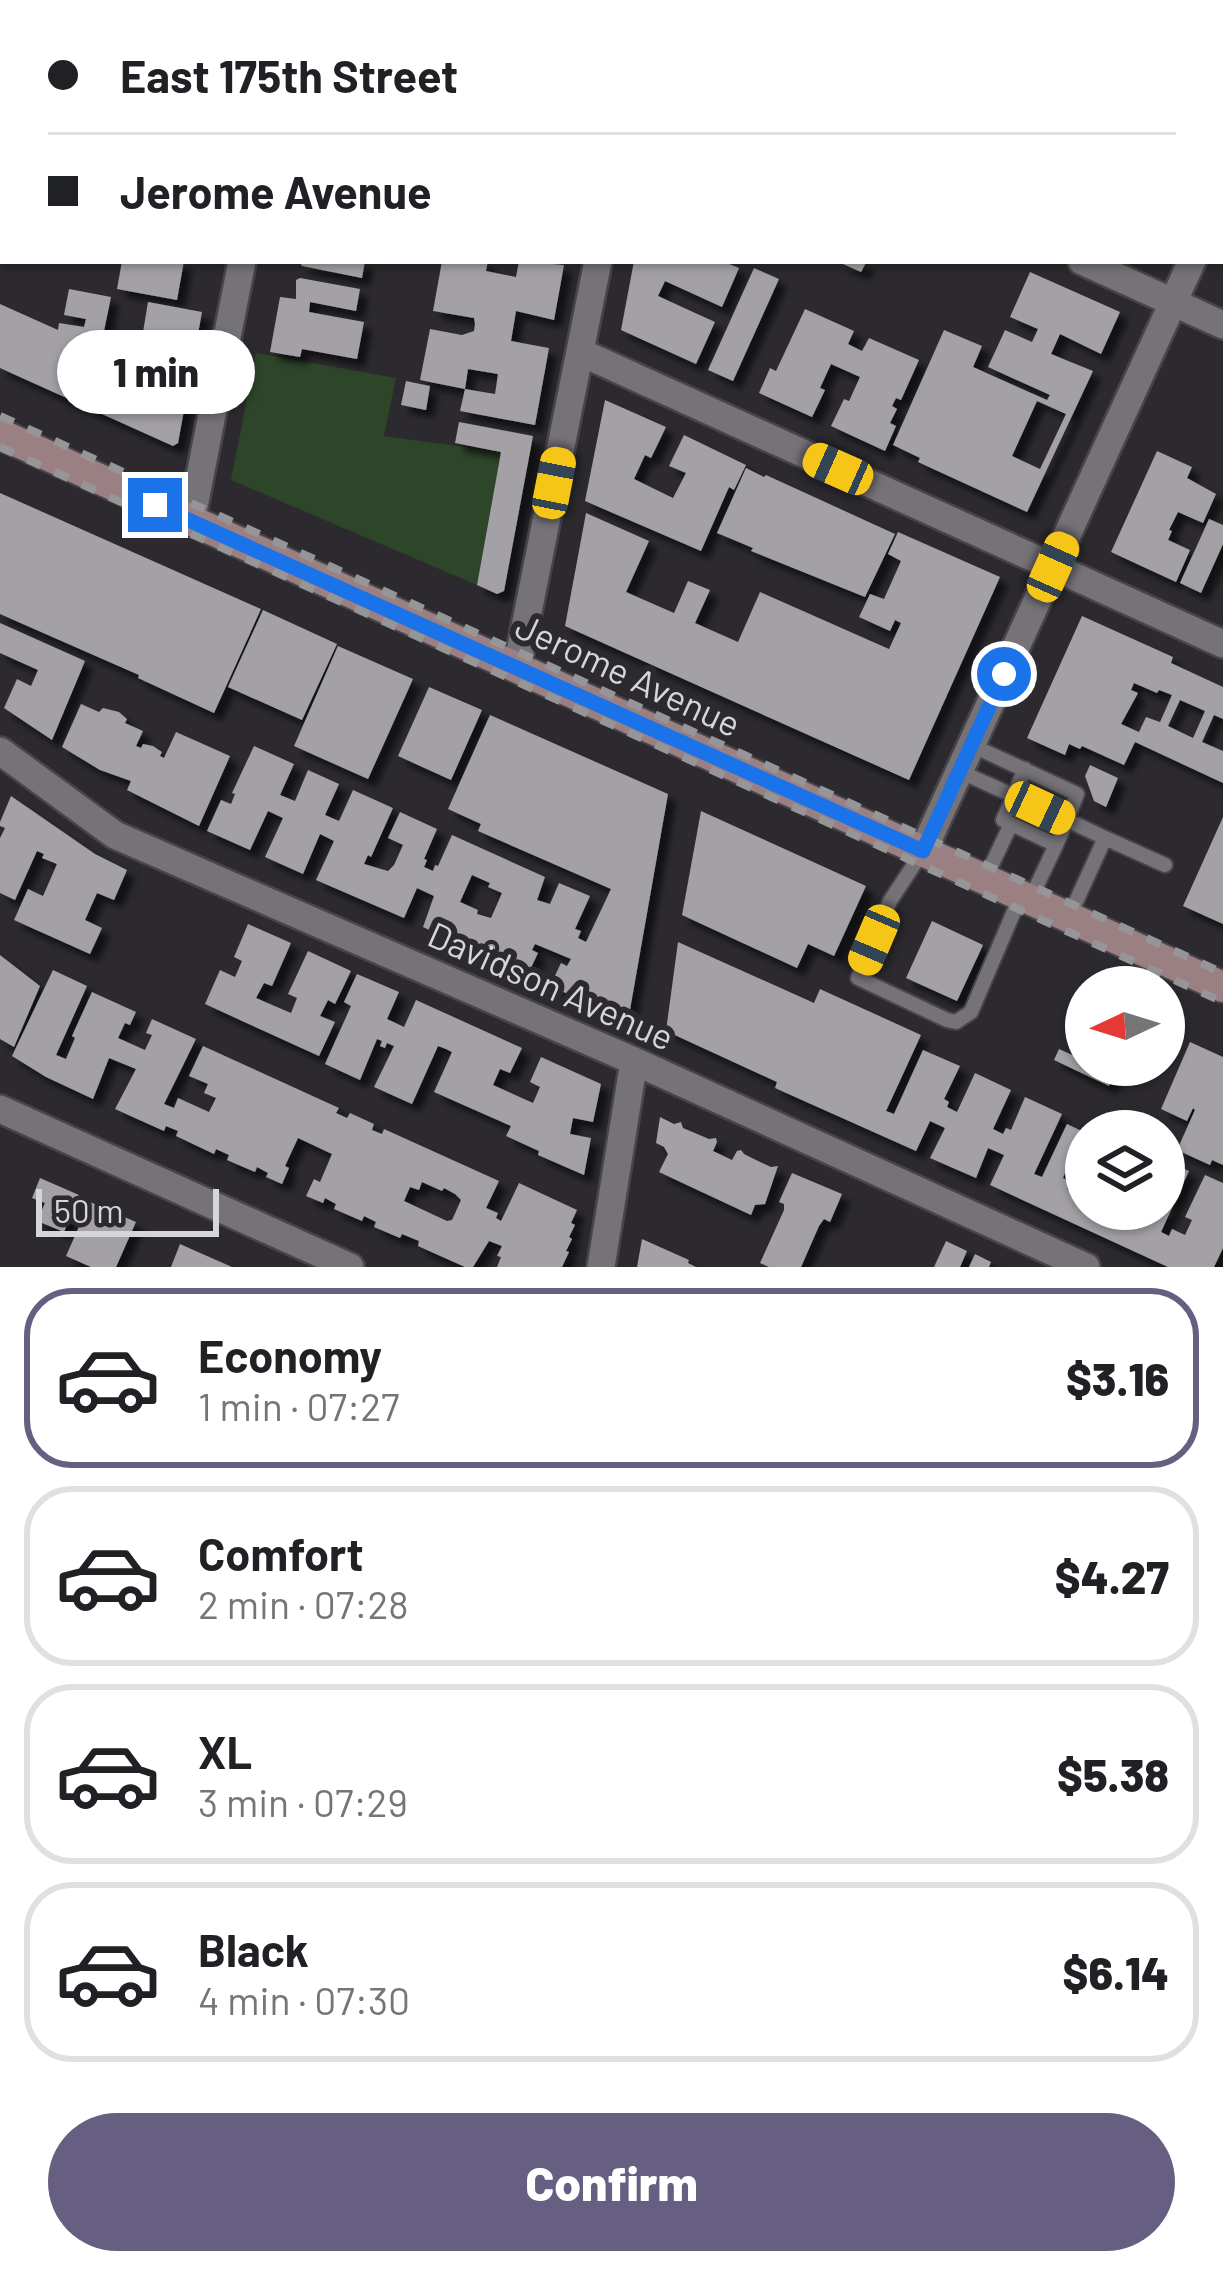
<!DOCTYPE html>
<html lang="en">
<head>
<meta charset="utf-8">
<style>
	:root { --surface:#fff; --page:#f2f2f2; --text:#202124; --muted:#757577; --line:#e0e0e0; --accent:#665f82 }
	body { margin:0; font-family:Barlow,sans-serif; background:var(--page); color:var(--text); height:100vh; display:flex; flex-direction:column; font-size:45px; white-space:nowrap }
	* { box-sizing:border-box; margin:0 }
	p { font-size:39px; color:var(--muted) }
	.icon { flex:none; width:66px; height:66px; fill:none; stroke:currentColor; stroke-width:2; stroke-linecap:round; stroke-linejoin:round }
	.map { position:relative; height:1267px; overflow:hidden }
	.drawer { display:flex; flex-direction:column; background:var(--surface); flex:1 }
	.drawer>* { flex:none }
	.top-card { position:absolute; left:0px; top:0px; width:1224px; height:264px; box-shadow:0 3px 9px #0004; display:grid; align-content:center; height:264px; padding:0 48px; background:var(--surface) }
	.needle { width:78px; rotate:266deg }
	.buttons { position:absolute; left:1065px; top:966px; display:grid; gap:24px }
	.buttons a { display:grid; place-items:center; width:120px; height:120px; border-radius:50%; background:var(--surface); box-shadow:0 3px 9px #0004; font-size:60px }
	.scale { position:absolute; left:36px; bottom:30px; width:183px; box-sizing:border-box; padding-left:12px; border:6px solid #d6d5d8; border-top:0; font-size:33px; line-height:42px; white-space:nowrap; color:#d6d5d8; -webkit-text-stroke:9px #2c2a2f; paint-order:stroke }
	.end { position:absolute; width:54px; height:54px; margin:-27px; border:15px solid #1a73e8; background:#fff; box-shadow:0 0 0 6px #fff }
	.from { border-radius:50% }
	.bubble { position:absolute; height:84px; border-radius:42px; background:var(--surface); box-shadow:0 3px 9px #0004; font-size:39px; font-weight:800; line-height:84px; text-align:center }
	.car { position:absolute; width:36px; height:72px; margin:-36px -18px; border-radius:15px; box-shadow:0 0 9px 3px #0007; background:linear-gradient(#f5c518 24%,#345 0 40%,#f5c518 0 76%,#345 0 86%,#f5c518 0) }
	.top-card b { display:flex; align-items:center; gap:42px; height:114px; font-size:45px }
	.top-card b+b { border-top:3px solid var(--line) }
	.top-card i { width:30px; height:30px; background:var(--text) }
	ul { padding:21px 0 0; list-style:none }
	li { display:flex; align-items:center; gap:36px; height:180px; margin:0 24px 18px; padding:0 24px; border:6px solid var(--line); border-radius:48px }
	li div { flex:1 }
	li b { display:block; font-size:45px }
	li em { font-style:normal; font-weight:800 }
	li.selected { border-color:var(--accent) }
	li>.icon { width:108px; height:108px; stroke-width:1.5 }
	.primary-button { display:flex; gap:24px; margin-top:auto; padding:24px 48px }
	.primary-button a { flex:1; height:138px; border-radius:72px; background:var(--accent); color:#fff; font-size:48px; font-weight:800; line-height:138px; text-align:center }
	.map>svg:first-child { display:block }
</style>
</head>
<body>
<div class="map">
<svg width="1223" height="1267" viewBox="0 0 1223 1267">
	<defs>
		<filter id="shadow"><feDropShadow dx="8" dy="8" stdDeviation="3" flood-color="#0009"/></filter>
	</defs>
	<rect width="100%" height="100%" fill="#2c2a2f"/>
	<path fill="#2d4529" d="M256,353L396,378L384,436L501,452L477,585L231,480Z"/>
	<path fill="#a3a0a6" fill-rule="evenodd" filter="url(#shadow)" d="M122,261H184L177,300L117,289Z
		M299,261H365L362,278L302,266Z
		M442,261H488L486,271L516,277L519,261L564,265L554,320L516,311L511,341L549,348L535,425L460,411L465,389L420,380L430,329L462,335L474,331L475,324L474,318L433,311ZM468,369L498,374L495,394L465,389Z
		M634,261H722L739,268L722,307L665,281L658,296L715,322L696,364L621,330Z
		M836,261H867L861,272Z
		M754,268L779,279L733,381L708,370Z
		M1030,272L1120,312L1101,354L1060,334L1051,354L1093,371L1027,512L918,462L920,458L893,445L944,330L982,346L973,367L1047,400L1050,395L988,367L1005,330L1032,342L1038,329L1010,317ZM1037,401L1066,414L1040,469L1012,456Z
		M300,278L360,289L356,311L310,302L309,312L364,322L357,359L302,349L300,357L270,352L280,297L296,299V280Z
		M69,289L111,297L104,331L142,338L148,302L202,312L178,443L173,446L0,368V304L58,330L59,323L84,327L86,319L64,315Z
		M805,309L854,331L848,344L862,351L869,338L919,360L901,400L896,398L892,406L897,409L890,423L896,426L885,451L831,426L844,399L849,401L860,377L831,364L820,388L825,390L812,417L759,393L770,368L776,371Z
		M406,381L430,386L426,410L401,405Z
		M605,400L666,427L651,458L645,455L634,479L673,498L686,473L669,466L684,435L746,465L734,490L729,487L701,551L585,501Z
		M459,422L533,436L504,591L497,594L477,585L501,452L455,443Z
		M1157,451L1192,467L1187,478L1216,494L1203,523L1178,512L1169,530L1172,531L1168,540L1190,550L1176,582L1111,552Z
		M746,468L764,477L766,475L895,534L865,597L751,551L753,548L717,533Z
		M0,493L261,609L214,713L138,678L139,675L0,614Z
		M586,513L649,541L626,592L674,613L688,581L710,590L695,623L738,642L760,592L889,649L901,623L895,620L890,631L859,617L870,594L884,599L901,561L888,554L898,532L1000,577L909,780L565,626Z
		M1209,519L1223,525V544L1201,593L1180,583Z
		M263,610L337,644L302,720L228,687Z
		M1082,616L1173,657L1171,663L1223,687V719L1214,715L1202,742L1223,751V783L1135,742L1124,765L1082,746L1080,749L1069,744L1065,755L1027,738ZM1134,683L1157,693L1159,690L1172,695L1160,722L1146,717L1139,732L1121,724L1138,693L1131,690ZM1180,700L1205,711L1193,738L1168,726Z
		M0,623L85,661L52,740L4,708L17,679L31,686L38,670L0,653Z
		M338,646L413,679L368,779L294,746Z
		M429,687L482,710L451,780L398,756Z
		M81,704L99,712L103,708L119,712L127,719L125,723L143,731L136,746L141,748L143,744L153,746L162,752L160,756L164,758L176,732L230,756L199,826L127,790L131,781L100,770L62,747Z
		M490,715L668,794L628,1021L550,986L561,963L567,966L571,959L535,944L532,950L538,953L527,976L423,927L434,896L417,888L404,918L316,880L334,841L320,834L303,874L265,857L283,818L268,811L250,850L207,831L221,800L231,804L235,794L232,793L254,746L294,764L280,795L295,801L308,770L339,784L325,815L339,821L353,790L393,808L371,857L368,855L364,864L388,871L394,865L403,845L388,838L400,812L437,829L424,859L427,860L424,867L433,871L435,865L438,866L452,835L545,877L537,900L550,904L559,883L590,896L575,929L581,931L578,938L586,942L611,889L478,831L481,824L448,809ZM472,875L490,883L488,887L502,893L491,918L477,914L478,910L460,902Z
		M1090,765L1118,778L1106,807L1094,801L1085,776Z
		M11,796L95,854L127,870L114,900L97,893L85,920L102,928L90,954L14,920L28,889L43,896L57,864L42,858L44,854L37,851L15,900L0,893V838L5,828L0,826V822Z
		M701,811L866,886L834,956L808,944L797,968L682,915Z
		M1223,817V924L1183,906Z
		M932,921L983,945L957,1001L906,978Z
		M248,924L291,943L272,986L264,983L256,998L291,1013L297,998L288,994L308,951L351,971L335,1004L328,1000L320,1016L335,1022L319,1056L205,1004L220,970L235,977L242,961L234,957Z
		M678,942L814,1003L820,989L921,1035L886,1111L894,1114L923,1050L960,1066L944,1099L949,1102L947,1107L957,1112L975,1073L1011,1090L993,1129L1003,1134L1006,1128L1011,1130L1025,1097L1062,1114L1034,1174L1042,1177L1067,1124L1086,1133V1145L1077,1165L1070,1161L1063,1178L1071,1182L1067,1189L1075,1192L1086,1168V1209H1118L1132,1215L1135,1209H1164V1160L1189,1171L1161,1232L1169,1236L1172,1229L1185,1235L1192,1220L1185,1217L1205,1175L1223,1183V1248L1214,1267H1168L990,1185L1004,1155L988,1148L976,1178L930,1158L945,1128L930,1121L916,1151L775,1088L777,1082L666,1031Z
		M0,955L40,986L14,1047L0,1039Z
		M53,970L87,986L56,1055L66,1059L75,1038L72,1036L92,992L136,1012L130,1025L125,1023L118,1038L145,1050L152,1035L146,1033L152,1019L196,1039L164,1104L174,1108L178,1098L209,1112L216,1098L204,1093L208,1084L189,1076L203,1046L339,1108L336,1113L347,1118L350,1113L374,1124L372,1130L382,1134L384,1129L499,1181L486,1208L498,1213L496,1218L501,1221L519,1183L577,1210L571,1223L575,1225L569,1237L572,1239L566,1251L569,1252L562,1267H497L501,1257L497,1256L502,1246L489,1241L473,1267H465L418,1246L419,1241L402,1234L400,1238L374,1227L376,1222L364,1216L362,1221L334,1209L336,1204L325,1198L323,1203L306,1196L314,1179L320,1182L332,1154L298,1138L285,1166L289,1168L282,1184L266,1177L268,1173L257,1167L255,1172L227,1160L229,1155L216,1149L214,1154L176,1136L178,1131L166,1126L164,1131L115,1109L136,1069L109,1058L93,1099L46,1077L12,1056ZM422,1182L442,1191L444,1188L455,1194L461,1200L452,1220L447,1221L404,1201L410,1187L419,1190Z
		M357,974L399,992L387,1019L404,1027L416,1000L522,1048L510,1073L500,1069L493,1085L533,1103L540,1087L530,1082L541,1057L601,1084L593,1122L573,1118L570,1134L591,1138L584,1175L538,1155L539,1151L506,1136L511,1126L434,1092L452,1052L446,1049L438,1046L412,1104L374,1087L394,1046L387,1043L385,1048L380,1046L382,1041L377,1039L360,1080L325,1064L351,1006L344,1002Z
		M1190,1042L1223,1057V1165L1212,1160L1210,1165L1177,1150L1195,1110L1193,1108L1187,1121L1161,1109Z
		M1059,1049L1086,1061V1065L1103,1069L1105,1065H1120L1109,1086L1054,1060Z
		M660,1117L674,1124L681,1122L683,1128L709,1139L716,1138L717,1142L713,1151L732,1160L737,1151L741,1150L744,1154L756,1160L771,1167L778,1166L765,1204L755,1205L751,1215L659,1172L668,1154L664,1147L656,1143Z
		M792,1173L842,1194L830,1222L824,1219L819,1226L801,1267H769L760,1263L784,1210V1204L779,1202Z
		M40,1178L79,1195L64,1232L37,1221L45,1203L32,1198Z
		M90,1202L136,1222L116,1267H91L66,1256Z
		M642,1239L689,1260L688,1263L696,1267H637Z
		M946,1241L967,1251L960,1267H934Z
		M180,1244L207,1256L232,1267H171Z
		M975,1254L991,1262L989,1267H969Z"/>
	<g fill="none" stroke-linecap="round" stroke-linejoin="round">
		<defs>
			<path id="lane" d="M1025,769L1003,820L1056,845L1030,900
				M959,771L1067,820L1077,794L971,745
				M1056,845L1067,820L1105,838
				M923,851L890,901L858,978L947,1020L956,1022L971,1012L1021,895
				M985,879L1011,824
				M1069,917L1105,838L1165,865"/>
			<path id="street" d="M346,0L361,3
				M293,3V0
				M647,3V0
				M969,3L970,0
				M1221,196L1223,191
				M1082,261L1223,325
				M580,352L1223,644
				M191,522L242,261
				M517,667L598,261
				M0,751L115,835L634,1061L1086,1267
				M923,851L1192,261
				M0,1109L350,1267
				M601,1267L634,1061"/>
			<path id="secondary" d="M0,434L1223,987"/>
		</defs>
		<use href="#lane" stroke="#474549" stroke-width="18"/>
		<use href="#street" stroke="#474549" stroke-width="32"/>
		<use href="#secondary" stroke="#474549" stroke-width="34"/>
		<use href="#lane" stroke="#757278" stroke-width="14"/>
		<use href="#street" stroke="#757278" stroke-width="27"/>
		<use href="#secondary" stroke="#9a7f83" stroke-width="30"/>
		<path stroke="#969598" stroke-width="8" stroke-dasharray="15 15" stroke-linecap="butt" d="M0,416L1223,973
			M0,447L1223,1002"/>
	</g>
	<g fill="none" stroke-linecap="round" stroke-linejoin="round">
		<path stroke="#1a73e8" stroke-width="15" d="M155,505L923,851L1004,674"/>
	</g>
	<g text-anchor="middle" stroke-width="12" stroke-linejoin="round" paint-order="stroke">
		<g font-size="36" fill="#d6d5d8" stroke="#2c2a2f">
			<text transform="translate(628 675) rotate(25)" y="13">Jerome Avenue</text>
			<text transform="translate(551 986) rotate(24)" y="13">Davidson Avenue</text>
		</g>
	</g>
</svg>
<div class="buttons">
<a><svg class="needle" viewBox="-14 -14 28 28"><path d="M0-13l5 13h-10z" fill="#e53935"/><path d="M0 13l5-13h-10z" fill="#757577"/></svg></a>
<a><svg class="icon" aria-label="layers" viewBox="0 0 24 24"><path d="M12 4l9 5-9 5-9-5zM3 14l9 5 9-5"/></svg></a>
</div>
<div class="scale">50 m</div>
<i class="end from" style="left:1004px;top:674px"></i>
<i class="end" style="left:155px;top:505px"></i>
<div class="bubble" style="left:57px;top:330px;width:198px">1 min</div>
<i class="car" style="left:838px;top:469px;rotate:294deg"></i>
<i class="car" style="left:554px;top:483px;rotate:11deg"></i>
<i class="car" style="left:1053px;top:567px;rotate:24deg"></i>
<i class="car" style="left:1040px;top:808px;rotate:115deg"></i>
<i class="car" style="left:874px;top:940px;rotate:203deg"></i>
<div class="top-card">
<b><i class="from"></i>East 175th Street</b>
<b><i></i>Jerome Avenue</b>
</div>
</div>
<section class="drawer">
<ul>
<li class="selected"><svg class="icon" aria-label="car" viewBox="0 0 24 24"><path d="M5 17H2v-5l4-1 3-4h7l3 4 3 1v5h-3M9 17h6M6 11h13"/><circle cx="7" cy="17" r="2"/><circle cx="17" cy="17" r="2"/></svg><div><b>Economy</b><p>1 min · 07:27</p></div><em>$3.16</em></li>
<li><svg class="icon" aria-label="car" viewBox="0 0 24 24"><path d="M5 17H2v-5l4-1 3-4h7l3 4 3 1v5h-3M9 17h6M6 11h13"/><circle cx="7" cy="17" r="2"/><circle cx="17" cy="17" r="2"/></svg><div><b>Comfort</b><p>2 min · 07:28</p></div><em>$4.27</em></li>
<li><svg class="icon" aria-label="car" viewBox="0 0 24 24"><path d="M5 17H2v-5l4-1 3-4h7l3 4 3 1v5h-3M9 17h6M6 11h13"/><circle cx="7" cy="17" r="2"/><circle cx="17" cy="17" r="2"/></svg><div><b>XL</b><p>3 min · 07:29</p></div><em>$5.38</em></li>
<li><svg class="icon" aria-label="car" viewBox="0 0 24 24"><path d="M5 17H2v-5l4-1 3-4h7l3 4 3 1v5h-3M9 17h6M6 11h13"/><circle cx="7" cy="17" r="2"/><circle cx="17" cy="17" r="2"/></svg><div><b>Black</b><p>4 min · 07:30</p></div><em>$6.14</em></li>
</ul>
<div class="primary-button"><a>Confirm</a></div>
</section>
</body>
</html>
